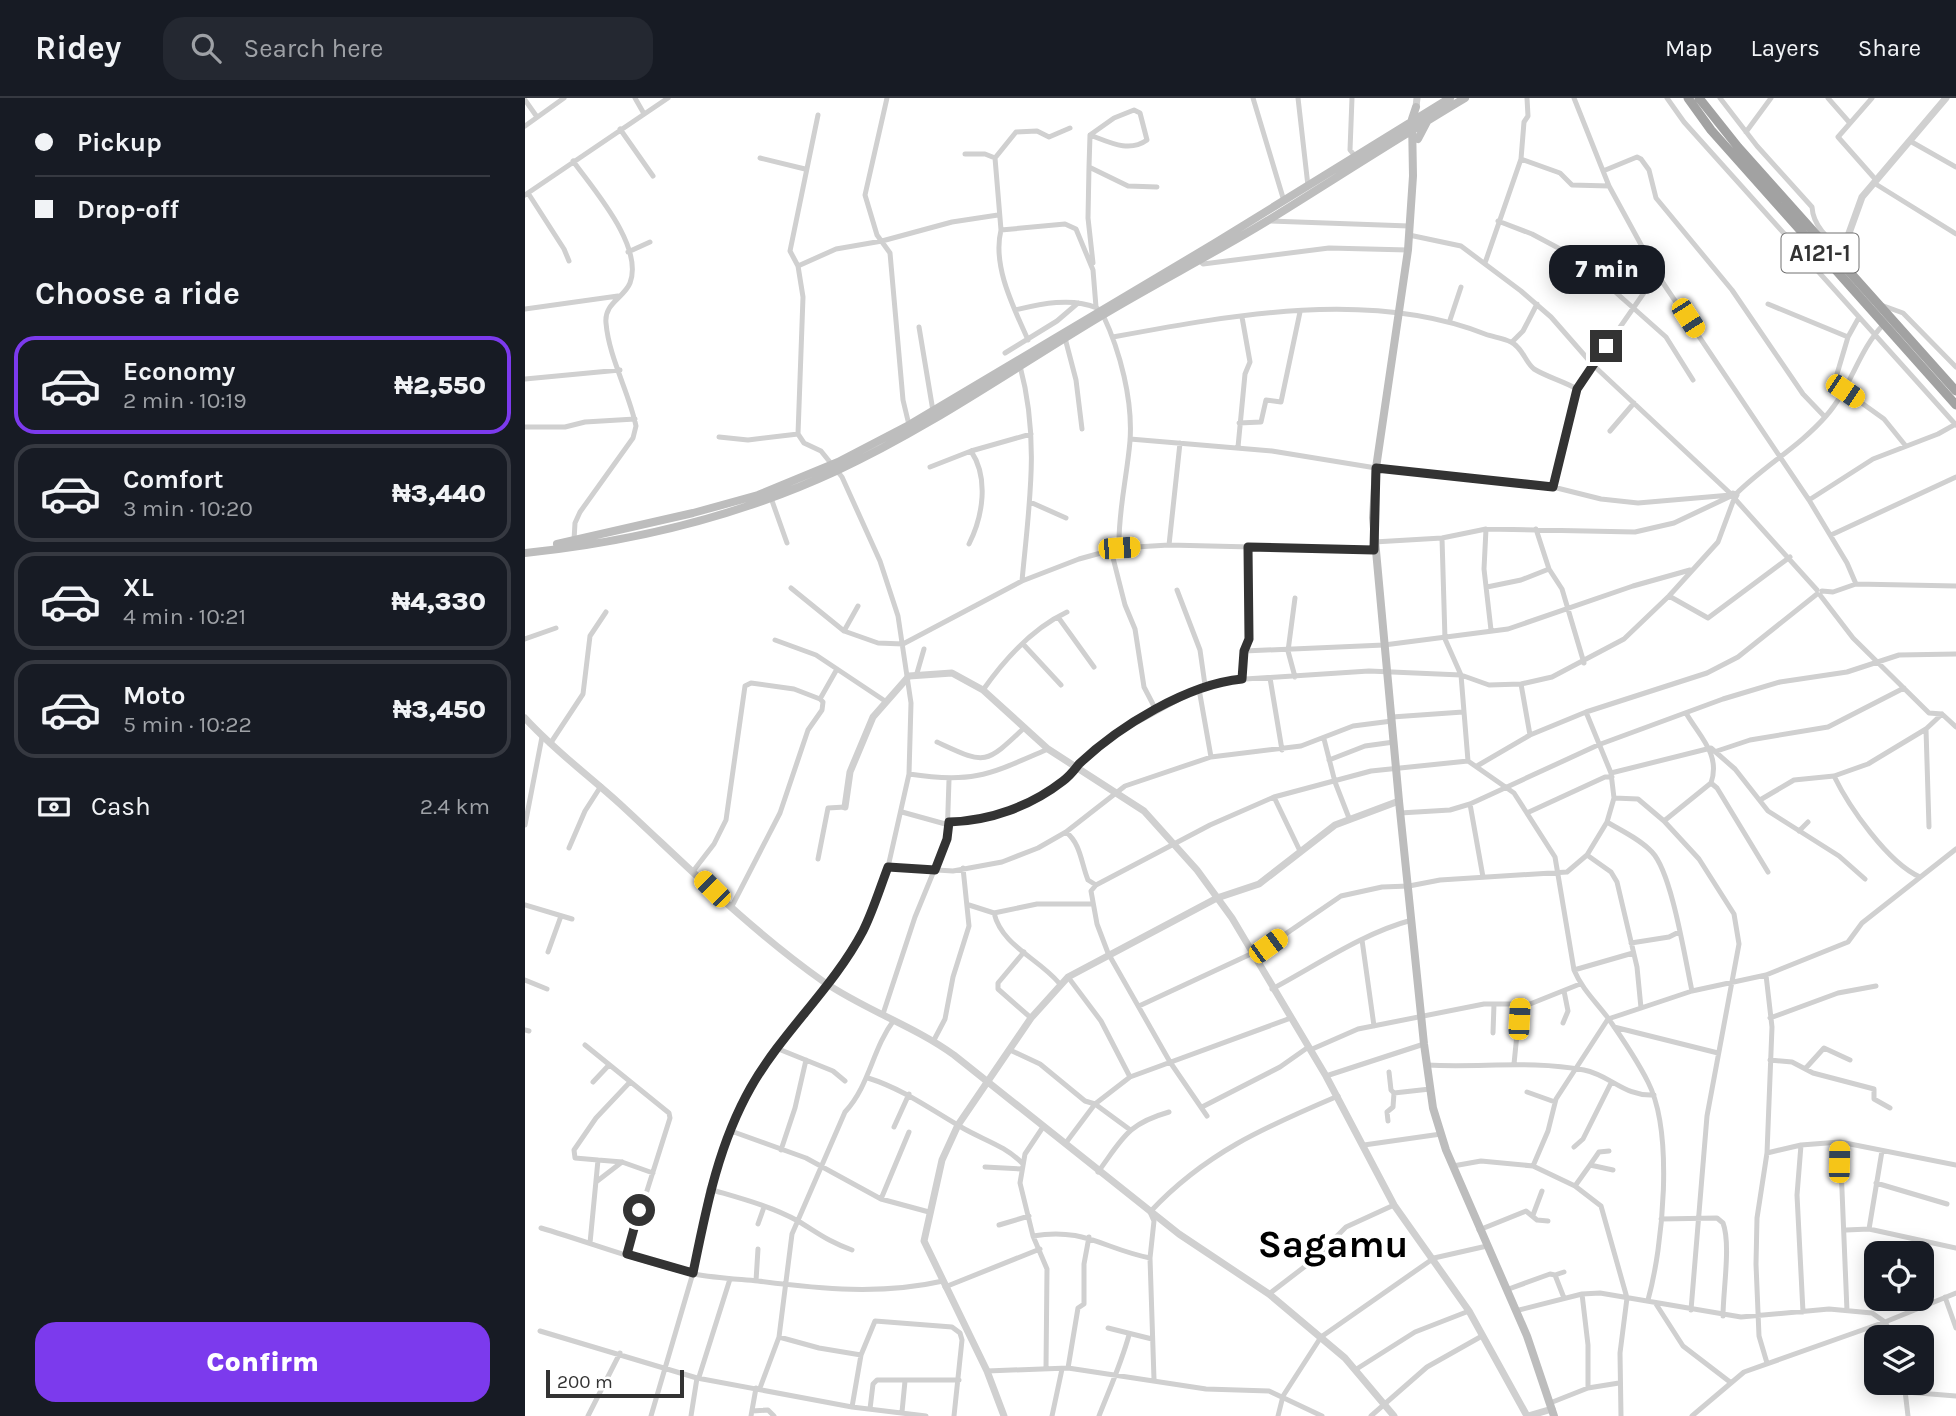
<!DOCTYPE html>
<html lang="en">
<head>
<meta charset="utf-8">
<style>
	:root { --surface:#171b24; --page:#242831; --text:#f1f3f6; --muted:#9ea1a6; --line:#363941; --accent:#7c3aed }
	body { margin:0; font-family:Karla,sans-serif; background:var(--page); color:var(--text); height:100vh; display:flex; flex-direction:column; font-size:26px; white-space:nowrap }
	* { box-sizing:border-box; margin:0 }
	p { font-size:23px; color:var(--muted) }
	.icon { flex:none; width:38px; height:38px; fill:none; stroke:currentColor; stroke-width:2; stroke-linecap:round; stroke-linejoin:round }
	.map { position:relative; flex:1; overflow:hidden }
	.details { display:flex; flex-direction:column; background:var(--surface); width:525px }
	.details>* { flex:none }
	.hud { display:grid; align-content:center; height:154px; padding:0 35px; background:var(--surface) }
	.fabs { position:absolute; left:1339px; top:1143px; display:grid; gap:14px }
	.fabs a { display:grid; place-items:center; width:70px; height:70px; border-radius:14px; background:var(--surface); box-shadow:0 4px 18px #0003; font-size:35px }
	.scale { position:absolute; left:21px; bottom:18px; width:138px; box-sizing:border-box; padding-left:7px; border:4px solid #333; border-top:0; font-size:19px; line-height:24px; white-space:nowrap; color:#333; -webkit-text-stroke:5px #fff; paint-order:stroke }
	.end { position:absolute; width:32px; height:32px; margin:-16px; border:9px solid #333; background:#fff; box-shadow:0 0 0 4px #fff }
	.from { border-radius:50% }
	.bubble { position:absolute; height:49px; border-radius:21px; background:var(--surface); box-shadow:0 4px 18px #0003; font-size:23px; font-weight:800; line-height:49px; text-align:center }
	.car { position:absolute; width:21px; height:42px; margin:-21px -10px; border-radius:9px; box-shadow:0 0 5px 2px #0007; background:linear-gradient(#f5c518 24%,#345 0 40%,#f5c518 0 76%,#345 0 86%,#f5c518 0) }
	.hud b { display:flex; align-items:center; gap:24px; height:66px; font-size:26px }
	.hud b+b { border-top:2px solid var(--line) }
	.hud i { width:18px; height:18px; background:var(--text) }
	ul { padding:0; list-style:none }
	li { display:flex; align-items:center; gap:21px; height:98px; margin:0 14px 10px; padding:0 21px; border:4px solid var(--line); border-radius:21px }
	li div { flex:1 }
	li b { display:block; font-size:26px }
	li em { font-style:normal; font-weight:800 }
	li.on { border-color:var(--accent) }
	li>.icon { width:63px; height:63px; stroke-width:1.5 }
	h2 { padding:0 35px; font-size:32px; line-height:84px }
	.pay { display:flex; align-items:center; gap:18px; height:77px; padding:0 35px; font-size:26px }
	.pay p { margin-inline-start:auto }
	.button { display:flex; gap:14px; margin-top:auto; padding:14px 35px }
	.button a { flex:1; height:80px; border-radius:21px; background:var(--accent); color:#fff; font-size:28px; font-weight:800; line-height:80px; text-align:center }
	header { display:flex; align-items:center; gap:42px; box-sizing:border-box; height:98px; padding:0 35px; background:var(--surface); border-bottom:2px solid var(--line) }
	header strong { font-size:33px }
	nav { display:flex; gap:38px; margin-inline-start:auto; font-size:24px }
	.search { width:490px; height:63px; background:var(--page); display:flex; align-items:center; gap:18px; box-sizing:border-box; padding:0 24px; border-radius:21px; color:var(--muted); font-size:26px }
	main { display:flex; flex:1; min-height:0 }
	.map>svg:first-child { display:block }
</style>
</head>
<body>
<header>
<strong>Ridey</strong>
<div class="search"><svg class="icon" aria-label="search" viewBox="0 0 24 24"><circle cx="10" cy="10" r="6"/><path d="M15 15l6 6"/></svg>Search here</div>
<nav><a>Map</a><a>Layers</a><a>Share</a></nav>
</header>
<main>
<section class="details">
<div class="hud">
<b><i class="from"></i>Pickup</b>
<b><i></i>Drop-off</b>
</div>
<h2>Choose a ride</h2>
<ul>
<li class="on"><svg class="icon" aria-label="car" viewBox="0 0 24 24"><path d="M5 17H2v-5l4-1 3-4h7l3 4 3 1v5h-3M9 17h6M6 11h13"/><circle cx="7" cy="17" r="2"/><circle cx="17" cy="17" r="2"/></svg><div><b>Economy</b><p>2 min · 10:19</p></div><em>₦2,550</em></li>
<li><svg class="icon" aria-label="car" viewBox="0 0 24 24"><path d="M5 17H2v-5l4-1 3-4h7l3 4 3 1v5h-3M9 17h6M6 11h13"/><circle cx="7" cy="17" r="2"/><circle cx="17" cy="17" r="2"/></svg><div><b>Comfort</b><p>3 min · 10:20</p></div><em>₦3,440</em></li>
<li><svg class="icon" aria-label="car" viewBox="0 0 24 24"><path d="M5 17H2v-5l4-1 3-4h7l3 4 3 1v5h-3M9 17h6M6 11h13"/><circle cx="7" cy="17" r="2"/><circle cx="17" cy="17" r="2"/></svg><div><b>XL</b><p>4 min · 10:21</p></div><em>₦4,330</em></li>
<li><svg class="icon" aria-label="car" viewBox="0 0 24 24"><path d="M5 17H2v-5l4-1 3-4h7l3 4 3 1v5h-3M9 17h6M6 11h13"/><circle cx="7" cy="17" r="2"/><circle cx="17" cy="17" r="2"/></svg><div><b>Moto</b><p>5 min · 10:22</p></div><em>₦3,450</em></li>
</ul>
<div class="pay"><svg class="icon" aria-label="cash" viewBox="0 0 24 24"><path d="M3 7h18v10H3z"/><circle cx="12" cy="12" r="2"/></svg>Cash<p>2.4 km</p></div>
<div class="button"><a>Confirm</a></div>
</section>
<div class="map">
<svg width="1431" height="1318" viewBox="0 0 1431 1318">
	<rect width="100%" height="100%" fill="#fff"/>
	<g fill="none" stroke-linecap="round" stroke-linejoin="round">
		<path stroke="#d0d0d0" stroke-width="5" d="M110,0L118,14
			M362,0L340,97L352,137L365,155L378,302L384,327
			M728,0L759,103
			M773,0L783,88
			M827,0L825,52L830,58
			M1049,0L1084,88L1132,176L1284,402L1322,465L1331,486
			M1142,0L1159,24L1431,327
			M1195,0L1232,48L1287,109C1288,126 1302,143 1318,149
			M1303,0L1324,24
			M1347,0L1313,39L1351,82
			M0,2L12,19
			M609,12L615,15L622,42C604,55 584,44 565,37L589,20Z
			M0,28L39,0
			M95,31L128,78
			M1221,34L1246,0
			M565,37L564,69L603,88L632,89
			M1385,43L1431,69
			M440,56H460L470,60
			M235,60L280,71
			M996,61L1035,75L1047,87L1084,88
			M48,63C68,91 119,148 105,185C99,200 79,205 81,225C84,260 104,294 111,328L108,340L55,414L50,425L49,442
			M564,69L563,120L568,165
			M1078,73L1112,59L1116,61L1124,72L1131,100L1207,192L1278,296L1300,319
			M1349,85L1431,136
			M3,95L39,151L44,163
			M0,97L143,0
			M745,123L884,128
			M973,123L1007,136L1052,160L1141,239L1168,282
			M476,132L540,126L551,131L568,172L571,209
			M884,137L936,148L996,193L1026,219L1068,267L1206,396
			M103,154L125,144
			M674,162L678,166L804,150L883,152
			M960,165L996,61L999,24L1003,18L1002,0
			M273,168L311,151L357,143L427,124L473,117
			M1243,206L1323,239
			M1356,207L1378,215L1431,269
			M0,211L93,198
			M490,212C516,206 546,199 572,210
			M578,217C595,253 608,302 605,343C602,379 593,413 594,450
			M925,222L936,189
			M394,229L408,313
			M588,239C707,217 845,191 960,236C968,239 978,240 986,244C998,250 1000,264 1009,271C1022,279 1038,283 1052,291
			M540,240L551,282L557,331
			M503,242C489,210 467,168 476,132L470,60L491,34L512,33L524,39L545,30
			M987,244L998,233L1012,206
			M480,255L532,223L553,205
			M495,268C515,342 504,407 497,483
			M1312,276L1323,239L1333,221
			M0,281L95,272
			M1320,293L1359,321L1380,347
			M714,325L736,324L741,302L756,304L775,214
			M0,329H40L60,324L110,321
			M1085,333L1109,305
			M194,339L223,342L273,336
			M605,341L747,353L851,370L1028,389L1076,401L1113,405L1206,397
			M713,349L720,276L725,264L717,219
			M405,369L446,353L506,336
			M1028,389L1052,291L1132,176
			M1211,396C1239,368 1275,348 1301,318C1326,290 1333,253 1358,227
			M246,400L262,445
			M1210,401L1292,492
			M1284,402L1348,361L1413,336L1431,326
			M505,404L541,420
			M961,431L959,471L966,532
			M1011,431L1024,471L1037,491L1059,565
			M1306,437L1431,379
			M917,440L920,541L936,577L943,663L989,695L1030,759L1049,872C1057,891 1071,904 1083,920C1097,940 1112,962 1123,984C1149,1035 1138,1148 1123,1202
			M849,444L917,440L961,431L1110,434L1149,425L1206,398L1210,401L1212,397L1208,395L1206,398
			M444,446C458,418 464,380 446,353
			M644,447L655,345
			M586,452L600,507L610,531L619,589L631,612
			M962,489L996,482L1024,471
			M266,490L319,533L353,545L378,546L497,483L554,461L594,450L644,447L850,452
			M652,492L675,552L680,587
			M1297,493L1308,494L1331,486L1431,488
			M1295,497L1328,540L1404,615L1417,616L1431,629
			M1144,498L1183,520L1265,459
			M533,519L569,569
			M319,533L333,508
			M0,541L31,530
			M250,542L291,557L360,603
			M498,546L536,587
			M719,553L859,547L983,531L1108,488L1165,472
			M392,575L399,551
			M770,579L763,553L770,500
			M745,580L757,652
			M717,581L719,553L724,541L723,448
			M996,586L1005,637
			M674,591L686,659
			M458,592C479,562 508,530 542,514
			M295,601L312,571
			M1161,615C1174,638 1196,656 1186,685L1192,690L1243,774
			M867,619L938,614
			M1401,631L1404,729
			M799,641L810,684L824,720
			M412,644C460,666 459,668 499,630
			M25,646L58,596L65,538L81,514
			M1192,653L1225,642L1303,629L1379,590
			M804,662L840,648L869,644
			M952,668L1005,637L1061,614L1182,575L1213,559L1292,496
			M551,669L596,633L680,587L705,582L844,573L936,577L964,587L996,586L1027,579L1099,541L1144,498L1193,444L1209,401
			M1086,675L1186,650L1210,671L1243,713L1314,758L1340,781
			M384,676C449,686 465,676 523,651
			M1309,678C1324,709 1363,765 1395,779
			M749,699L775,753
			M1089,700L1113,701L1139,723L1174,761L1209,816L1214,846L1182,1018L1166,1212
			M1235,702L1269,682L1309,678L1343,666L1401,631L1417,616
			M945,706L958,779
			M377,714L424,727
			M1004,714L1080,679H1087
			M875,715L925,712L945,706L1073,647L1198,601L1255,584L1322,574L1374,557L1431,556
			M1139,723L1186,685
			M424,724C473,722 516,701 553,671
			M1082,724C1097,733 1115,741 1127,754C1147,775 1160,861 1167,893
			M0,727L17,639
			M1274,733L1283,724
			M541,734C556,746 556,765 563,782L571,787
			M44,750L60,713L76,688
			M1062,757L1086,774L1092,784L1112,869L1116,910
			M293,761L303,710L320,709
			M363,769L428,773L477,764L513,750L541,734L600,688L686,659L776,648L828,628L867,623
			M169,772L189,746L201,722L220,588L226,585L269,591L295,601L298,604L297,612L283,632L255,715L206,810
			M0,807L47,821
			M444,807L469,815L512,806H567
			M469,815C477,848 513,860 534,885
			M837,842L849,928
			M1106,845L1144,839L1154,834
			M23,854L36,818
			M499,854L473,885V891L506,920
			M1049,872L1108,855
			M1241,877L1247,929L1242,1055L1232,1120L1231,1166L1234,1238L1242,1265
			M543,879L576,923L605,979
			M0,882L22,891
			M747,891C792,867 838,835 887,822
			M614,908L743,848L816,798L857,789L884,788L915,782L1042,774L1062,757L1082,724L1089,700L1086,675L1061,614
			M358,916L390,819L422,741L424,682
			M1245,920L1313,895L1351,888
			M1038,925L1043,913L1039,893
			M1089,929L1193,955
			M0,932L4,933
			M968,935L969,906
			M409,942L420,921L428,879L444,828L438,770
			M60,947L144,1015L145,1020L102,1156
			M251,950L308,973L320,983
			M485,952L515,966L560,1003L570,1006L604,1031
			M785,952L833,931L959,906H1005L1055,886
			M1245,962L1267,964L1288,975L1349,991V1001L1365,1010
			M989,966L995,906
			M902,967C955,970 1006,962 1059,972C1085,977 1100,999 1129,997
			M1280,971L1299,950L1325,962
			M864,974L866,992L869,995
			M801,978L899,946
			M343,980C378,991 405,1011 436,1029C458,1042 479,1047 497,1065
			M68,984L84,967
			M1002,994L1030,1004
			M677,1009L755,969L782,950
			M682,1018L645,964L583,855L572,826L566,793L571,787L685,727L749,699L846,673L943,663
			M863,1023L862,1014L868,1009L869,995L905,991
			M369,1029L384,996
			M518,1029L500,1056L495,1085L508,1138L522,1171L521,1271
			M206,1033L281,1060L356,1101L404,1114
			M1315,1044L1322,1213
			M540,1046L570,1006L605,979L766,920
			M839,1047L916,1036
			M1276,1047L1272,1097L1278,1214
			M1049,1049L1058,1041L1086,985
			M256,1052L270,1010L281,962
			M1242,1055L1276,1047L1315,1044L1431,1067
			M73,1062L97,1064L128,1075
			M1065,1067L1074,1054L1084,1053
			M928,1068L956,1063L1008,1068L1050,1088L1076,1108L1102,1200L1095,1255L1096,1318
			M1008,1068L1023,1033L1031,1001L1083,921L1167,893L1241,877L1323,844L1337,825L1431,751
			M460,1069L497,1071
			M573,1074C598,1040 602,1026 644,1014
			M71,1084L97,1064
			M1351,1085L1422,1106
			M1050,1088L1065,1067L1088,1072
			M184,1091C214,1100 246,1108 273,1123C293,1135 304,1144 327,1152
			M356,1101L384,1034
			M1008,1117L1017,1093
			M1136,1121L1192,1120L1198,1125C1206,1146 1198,1193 1198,1218
			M233,1126L239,1109
			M474,1127L504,1118
			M16,1130C67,1145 118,1165 169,1176C190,1180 212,1181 233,1183C295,1191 357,1197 418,1183
			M1344,1131L1357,1053
			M954,1132L1001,1113L1012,1122L1023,1123
			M1321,1132L1344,1131L1431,1150
			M508,1138C559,1129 579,1151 625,1160
			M65,1145L73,1062L50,1060L49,1052L71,1020L105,984
			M231,1183L233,1151
			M420,1189L515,1151
			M981,1192L1025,1176L1030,1177
			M744,1196L787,1163L821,1129L869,1107
			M1057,1196L1063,1247V1290
			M1420,1199L1431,1230
			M1039,1200L1030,1177L1039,1174
			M1131,1206L1158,1248L1205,1284
			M990,1213L1057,1196L1075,1195L1216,1219L1304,1211L1347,1215L1360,1224L1368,1239
			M583,1230L627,1241
			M15,1233L172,1280L327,1309L401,1318
			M254,1239L294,1250L336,1257
			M543,1270L553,1210L559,1206V1166L564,1139
			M830,1272L890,1234L944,1213
			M462,1273L543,1270L681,1291L744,1293L797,1318
			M174,1279L205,1181
			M629,1281L625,1160L629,1123L625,1114C680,1055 740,1029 813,998
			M1379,1284L1383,1318
			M235,1290L254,1239L267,1136L320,1014C345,987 347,951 369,922
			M1381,1294L1431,1298
			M1025,1305L1063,1290L1094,1285
			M327,1309L336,1257L350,1223L427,1229L435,1235L437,1242
			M345,1311L348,1286L352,1282H434
			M227,1313L243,1312L249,1318
			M377,1314L380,1283
			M63,1318L95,1255
			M126,1318L168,1175L184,1091L206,1033L225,991L251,950L297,895L338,834L363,769L384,676L386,605L373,518L355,463L317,379L296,353L279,345L273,336L278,199L273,168L265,153L293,17
			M166,1318L172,1280
			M226,1318L231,1290
			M429,1318L437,1242
			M527,1318L537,1271
			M574,1318C585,1290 596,1266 604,1237
			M753,1318L758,1298L796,1239L909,1160L962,1148
			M846,1318L902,1269L957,1238
			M1167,1318L1219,1274L1360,1224L1431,1195"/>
		<path stroke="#d0d0d0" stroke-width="7" d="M891,9L892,0
			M1314,163L1337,99L1421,0
			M0,620C29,652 63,677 95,706C161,767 225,832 299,884C340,912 389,928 429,957L654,1136L744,1196L820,1260L869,1318
			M320,709L325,674L348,619L384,578L427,575L458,592L523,651L619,713L672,772L707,820L801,978L869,1107L944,1213L1002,1318
			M479,1318L462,1273L399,1143L417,1062L433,1027L506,920L543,879L692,800L734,786L810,727L874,703
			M1003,1318L1027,1311"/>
		<path stroke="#bdbdbd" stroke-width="8" d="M891,9L887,21L888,78L883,152L851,370L848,420L874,703L899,946L908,1010L921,1052L1002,1238L1029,1318
			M893,41L903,22
			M32,446L168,415L233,397L313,364L384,327L690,145L925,0
			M0,455C106,444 214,418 311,373C404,330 489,270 576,218C631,185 688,156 742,123C808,82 873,40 940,0"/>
		<path stroke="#a2a2a2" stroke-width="9" d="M1163,0L1186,32L1431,307
			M1174,0L1213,49L1431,293"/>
	</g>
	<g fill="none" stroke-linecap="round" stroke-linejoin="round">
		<path stroke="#333" stroke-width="9" d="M114,1112L102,1156L168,1175C181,1111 193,1047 226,989C258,933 308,890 338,833C348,813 355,790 363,769L410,772L422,741L424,724C465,723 506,708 538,683C546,677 550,671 554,666C594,628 663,586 717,581L719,553L724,541L723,449L849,452L851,370L1028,389L1052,291L1081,248"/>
	</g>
	<g text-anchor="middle" stroke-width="7" stroke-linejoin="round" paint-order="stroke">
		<rect fill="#fff" stroke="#707070" stroke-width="2" x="1256.5" y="135.5" width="77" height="39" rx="5"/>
		<g font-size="23" font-weight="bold" fill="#333">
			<text x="1295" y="163">A121-1</text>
		</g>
		<g font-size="38" font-weight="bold" fill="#000" stroke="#fff">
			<text x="808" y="1159">Sagamu</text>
		</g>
	</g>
</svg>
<div class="fabs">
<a><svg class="icon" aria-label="locate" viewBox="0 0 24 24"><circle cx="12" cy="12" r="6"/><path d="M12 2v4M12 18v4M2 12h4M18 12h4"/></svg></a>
<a><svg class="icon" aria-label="layers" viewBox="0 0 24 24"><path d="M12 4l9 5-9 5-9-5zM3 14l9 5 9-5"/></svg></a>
</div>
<div class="scale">200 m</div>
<i class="end from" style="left:114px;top:1112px"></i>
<i class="end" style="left:1081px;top:248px"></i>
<div class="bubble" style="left:1024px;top:147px;width:116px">7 min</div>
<i class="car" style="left:1163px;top:220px;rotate:147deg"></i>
<i class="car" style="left:1320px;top:293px;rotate:124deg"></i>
<i class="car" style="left:594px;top:450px;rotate:86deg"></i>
<i class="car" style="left:187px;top:791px;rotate:315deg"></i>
<i class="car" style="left:743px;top:848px;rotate:54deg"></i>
<i class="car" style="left:994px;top:921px;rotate:3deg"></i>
<i class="car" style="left:1314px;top:1064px;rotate:1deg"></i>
</div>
</main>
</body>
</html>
